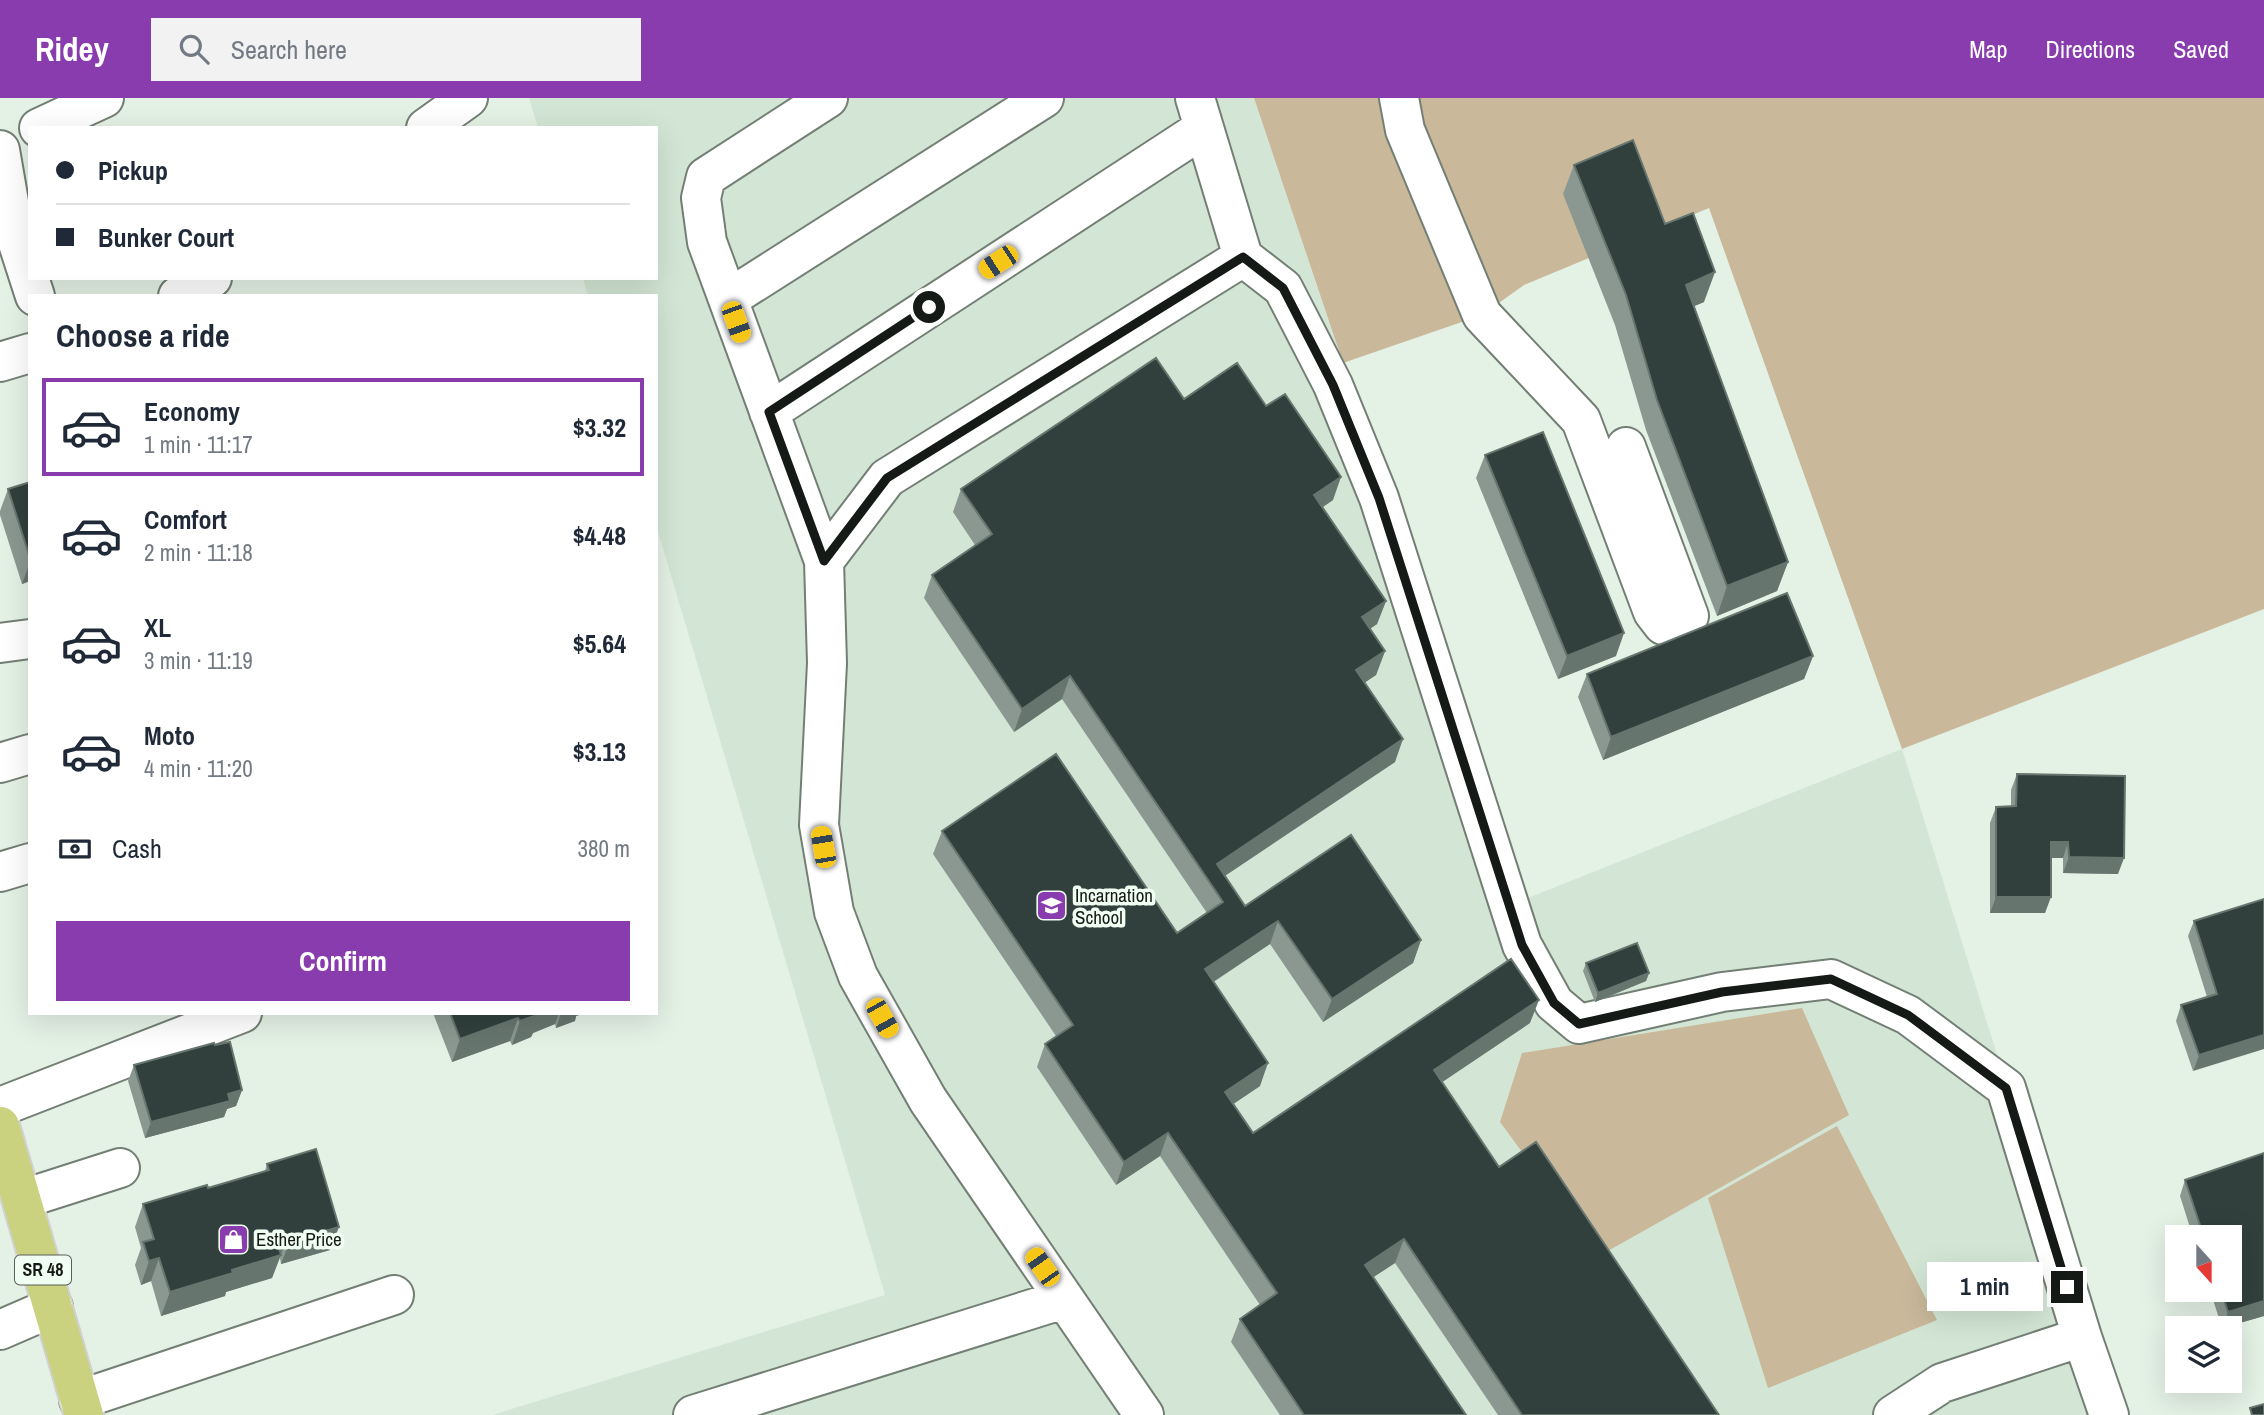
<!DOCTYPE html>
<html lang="en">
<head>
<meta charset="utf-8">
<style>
	:root { --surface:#fff; --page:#f2f2f3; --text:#1f2937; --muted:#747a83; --line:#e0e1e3; --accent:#883cad }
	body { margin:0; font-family:"Archivo Narrow",sans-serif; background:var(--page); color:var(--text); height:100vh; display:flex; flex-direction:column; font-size:26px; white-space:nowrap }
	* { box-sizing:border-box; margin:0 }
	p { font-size:23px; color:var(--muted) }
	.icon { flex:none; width:38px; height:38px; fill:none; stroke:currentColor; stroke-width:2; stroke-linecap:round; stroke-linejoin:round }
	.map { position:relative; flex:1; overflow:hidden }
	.side { position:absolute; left:28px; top:196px; width:630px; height:721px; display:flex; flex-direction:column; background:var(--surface); border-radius:0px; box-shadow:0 7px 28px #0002 }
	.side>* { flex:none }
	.hud { position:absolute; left:28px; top:28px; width:630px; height:154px; border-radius:0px; box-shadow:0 7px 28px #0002; display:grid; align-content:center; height:154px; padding:0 28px; background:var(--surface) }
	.needle { width:46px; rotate:159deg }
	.tools { position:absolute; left:2165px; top:1127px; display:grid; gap:14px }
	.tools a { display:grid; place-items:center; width:77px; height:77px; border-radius:0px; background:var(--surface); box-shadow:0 7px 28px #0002; font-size:35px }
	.end { position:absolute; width:32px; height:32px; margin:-16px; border:9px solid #161a16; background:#fff; box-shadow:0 0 0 4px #fff }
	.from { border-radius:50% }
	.bubble { position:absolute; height:49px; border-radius:0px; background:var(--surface); box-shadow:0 7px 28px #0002; font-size:23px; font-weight:700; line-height:49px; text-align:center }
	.car { position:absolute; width:21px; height:42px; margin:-21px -10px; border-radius:9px; box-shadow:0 0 5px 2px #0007; background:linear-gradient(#f5c518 24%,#345 0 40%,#f5c518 0 76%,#345 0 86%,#f5c518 0) }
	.hud b { display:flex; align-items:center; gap:24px; height:66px; font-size:26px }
	.hud b+b { border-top:2px solid var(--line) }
	.hud i { width:18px; height:18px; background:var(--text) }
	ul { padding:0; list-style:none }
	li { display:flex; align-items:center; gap:21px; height:98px; margin:0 14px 10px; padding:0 14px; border:4px solid transparent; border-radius:0px }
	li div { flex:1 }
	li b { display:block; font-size:26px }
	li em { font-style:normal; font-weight:700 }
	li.selected { border-color:var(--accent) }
	li>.icon { width:63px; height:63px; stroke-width:1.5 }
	h2 { padding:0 28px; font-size:32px; line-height:84px }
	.pay { display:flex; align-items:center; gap:18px; height:77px; padding:0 28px; font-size:26px }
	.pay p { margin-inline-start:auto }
	.action { display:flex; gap:14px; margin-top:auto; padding:14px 28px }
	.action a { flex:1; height:80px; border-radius:0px; background:var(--accent); color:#fff; font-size:28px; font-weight:700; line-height:80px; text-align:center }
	header { display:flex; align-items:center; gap:42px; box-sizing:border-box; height:98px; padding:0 35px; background:var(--accent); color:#fff }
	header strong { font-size:33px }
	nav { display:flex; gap:38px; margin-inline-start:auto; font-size:24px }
	.search { width:490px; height:63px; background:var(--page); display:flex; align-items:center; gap:18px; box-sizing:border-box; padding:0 24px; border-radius:0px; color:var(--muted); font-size:26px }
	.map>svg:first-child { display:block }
</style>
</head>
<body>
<header>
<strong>Ridey</strong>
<div class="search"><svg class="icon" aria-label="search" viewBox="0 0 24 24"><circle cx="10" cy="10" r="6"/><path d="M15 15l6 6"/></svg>Search here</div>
<nav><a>Map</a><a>Directions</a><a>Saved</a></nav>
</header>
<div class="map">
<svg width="2264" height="1317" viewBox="0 0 2264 1317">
	<rect width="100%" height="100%" fill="#e4f1e5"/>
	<path fill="#d3e6d5" d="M529,0H1254L1523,802L1902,651L2109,1317H492L885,1197L656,427V198H588L583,180H656V30H538Z"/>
	<path fill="#c9b89a" d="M1254,0H2264V511L1902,651L1709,110L1524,187L1482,217L1343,265Z
		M1802,910L1849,1017L1599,1158L1500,1024L1522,955Z
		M1837,1028L1937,1222L1768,1290L1708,1100Z"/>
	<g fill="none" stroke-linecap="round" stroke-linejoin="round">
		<defs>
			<path id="minor" d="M1399,0L1405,32L1482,217L1581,322L1653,514L1663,527L1689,518L1626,349
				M39,30L104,0
				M426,30L468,0
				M0,52L14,133L35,198
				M1243,159L1283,190L1333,287L1379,400L1522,847L1554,905L1579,926L1722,894L1831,881L1908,917L2006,990L2082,1239L2109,1317
				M178,198L212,180
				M728,201L1044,0
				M0,264L30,255
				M769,314L1204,30
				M824,463L707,144L701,100L706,79L828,0
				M0,545L30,541
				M0,665L30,656
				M0,774L30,765
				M0,1009L242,915
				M23,1101L120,1070
				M0,1232L53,1209
				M79,1302L394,1197
				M693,1317L1064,1201
				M1144,1317L928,1002L858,878L834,814L819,727L827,565L824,463L887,380L1243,159L1195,0
				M1893,1317L1942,1285L2082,1239"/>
			<path id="major" d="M0,1028L84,1317"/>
		</defs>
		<use href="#minor" stroke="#737f74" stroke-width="42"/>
		<use href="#major" stroke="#d0d1d0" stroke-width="42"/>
		<use href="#minor" stroke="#fff" stroke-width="38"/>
		<use href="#major" stroke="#cad17f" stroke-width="38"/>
	</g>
	<path fill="#8a9891" d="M1574,67L1665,126L1704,204L1694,208L1788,464L1777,493L1717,518L1646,332L1615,227L1563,96Z
		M1184,301L1333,402L1323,409L1386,503L1377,526L1370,531L1385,553L1376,577L1365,584L1395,664L1225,778L1245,808L1421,842L1413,865L1323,924L1270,846L1213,883L1260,988L1233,1006L1253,1035L1530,925L1442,984L1499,1069L1719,1317H1498L1395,1165L1373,1179L1466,1317H1280L1231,1244L1240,1221L1260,1207L1160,1058L1116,1087L1037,969L1045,946L1056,938L933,756L942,733L1177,835L1207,815L1062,601L1014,634L924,500L932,477L975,447L953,414L961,391Z
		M1485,357L1616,558L1558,581L1476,380Z
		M30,384V483L22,486L0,417V413L8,391Z
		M1813,558L1804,581L1603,662L1578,599L1587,576Z
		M2017,676L2118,776L2063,775V760H2051L2045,815H1990V725L1996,709L2011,708V692Z
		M2264,801L2193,973L2176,923L2181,907L2207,899L2188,838L2194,823Z
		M1586,865L1649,875L1646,883L1595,904L1583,873Z
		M433,915H584L576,918L575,923L556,930L555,926L533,935L531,939L512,947L510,943L452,964Z
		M134,967L242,992L236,1008L227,1011L224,1019L145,1040L128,983Z
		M2264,1055V1218L2222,1230L2210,1192H2230V1139H2193L2180,1098L2185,1082Z
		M267,1066L330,1152L281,1166L280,1160L272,1180L226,1194L225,1198L161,1218L151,1183L141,1187L135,1167L141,1150L135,1129L143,1106L208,1090L265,1073Z"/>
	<path fill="#67756f" d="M1715,174L1704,204L1676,216L1686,187Z
		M1341,379L1333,402L1306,420L1314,397Z
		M30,464V483L22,486Z
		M1788,464L1777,493L1717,518L1727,488Z
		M1386,503L1377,526L1353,542L1362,519Z
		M1624,535L1616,558L1558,581L1567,558Z
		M1385,553L1376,577L1348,596L1356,572Z
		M1813,558L1804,581L1603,662L1611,639Z
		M1070,578L1062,601L1014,634L1022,611Z
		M1403,641L1395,664L1211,787L1217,766Z
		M2051,744H2068L2063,760H2045Z
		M2069,759L2124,760L2118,776L2063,775Z
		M1996,799H2051L2045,815H1990Z
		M1278,823L1270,846L1197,895L1205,871Z
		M1421,842L1413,865L1323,924L1332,901Z
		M1649,875L1646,883L1595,904L1598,895Z
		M1539,902L1530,925L1426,995L1434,972Z
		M537,915H559L555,926L533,935L531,939L512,947L520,923Z
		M561,915H584L576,918L575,923L556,930Z
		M518,920L510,943L452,964L460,941Z
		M2264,937V951L2193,973L2199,957Z
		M1268,965L1260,988L1217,1017L1225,994Z
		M242,992L236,1008L227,1011L224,1019L145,1040L151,1024L228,996Z
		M1168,1035L1160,1058L1116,1087L1124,1064Z
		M339,1129L330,1152L281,1166L290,1143Z
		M288,1137L272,1180L226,1194L225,1198L161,1218L170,1194L232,1172L276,1140Z
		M1404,1141L1395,1165L1357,1190L1365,1167Z
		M159,1160L151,1183L141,1187L149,1163Z
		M2264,1203V1218L2222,1230L2228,1214Z"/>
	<path fill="#31403d" stroke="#67756f" stroke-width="2" d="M1633,42L1665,126L1693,115L1715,174L1686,187L1788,464L1727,488L1657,302L1626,197L1574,67Z
		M1156,260L1184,301L1237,265L1266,308L1285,296L1341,379L1314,397L1386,503L1362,519L1385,553L1356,572L1403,641L1217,766L1245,808L1351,737L1421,842L1332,901L1278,823L1205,871L1268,965L1225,994L1253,1035L1511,861L1539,902L1434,972L1499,1069L1536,1044L1719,1317H1522L1404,1141L1365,1167L1466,1317H1304L1240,1221L1277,1195L1168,1035L1124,1064L1045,946L1073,927L942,733L1056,656L1177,835L1223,804L1070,578L1022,611L932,477L992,436L961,391Z
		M1543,334L1624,535L1567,558L1485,357Z
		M30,384V460L8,391Z
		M1787,495L1813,558L1611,639L1587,576Z
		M2017,676L2125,678L2124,760L2069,759L2068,744H2051V799H1996V709L2016,708Z
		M2264,801V937L2199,957L2181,907L2217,896L2194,823Z
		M1637,845L1649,875L1598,895L1586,865Z
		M450,915H539L540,916L520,923L518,920L460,941Z
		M230,944L242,992L228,996L230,1003L151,1024L134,967L214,945L215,947Z
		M316,1051L339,1129L290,1143L288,1137L276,1140L281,1157L232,1172L233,1175L170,1194L159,1160L149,1163L143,1144L154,1141L143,1106L207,1087L208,1090L269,1072L267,1066Z
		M2264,1055V1203L2228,1214L2221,1192H2230V1139H2204L2185,1082Z
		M2264,1306V1317H2252L2250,1310Z"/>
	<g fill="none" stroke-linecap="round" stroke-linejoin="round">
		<path stroke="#161a16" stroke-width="9" d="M929,209L769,314L824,463L887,380L1243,159L1283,190L1333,287L1379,400L1522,847L1554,905L1579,926L1722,894L1831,881L1908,917L2006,990L2067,1189"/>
	</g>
	<defs>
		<symbol id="school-square" viewBox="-11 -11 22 22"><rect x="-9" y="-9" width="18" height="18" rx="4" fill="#883cad" stroke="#f1fef2"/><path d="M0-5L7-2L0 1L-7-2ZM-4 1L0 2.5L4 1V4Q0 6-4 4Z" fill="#fff"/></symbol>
		<symbol id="shop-square" viewBox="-11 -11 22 22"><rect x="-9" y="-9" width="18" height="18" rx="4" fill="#883cad" stroke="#f1fef2"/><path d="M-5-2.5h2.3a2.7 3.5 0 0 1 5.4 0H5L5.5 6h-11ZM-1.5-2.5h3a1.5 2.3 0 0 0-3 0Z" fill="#fff"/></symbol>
	</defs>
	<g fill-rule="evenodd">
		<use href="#school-square" x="1034" y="790" width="35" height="35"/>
		<use href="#shop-square" x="216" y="1124" width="35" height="35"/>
	</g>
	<g text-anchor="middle" stroke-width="7" stroke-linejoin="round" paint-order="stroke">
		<rect fill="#f1fef2" stroke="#585e58" stroke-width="2" x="15" y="1157.5" width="56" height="29" rx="5"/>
		<g font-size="18" font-weight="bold" fill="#161a16">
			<text x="43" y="1178">SR 48</text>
		</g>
		<g font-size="19" fill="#161a16" stroke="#f1fef2" text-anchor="start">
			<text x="1075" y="804">Incarnation<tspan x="1075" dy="22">School</tspan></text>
			<text x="256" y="1148">Esther Price</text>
		</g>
	</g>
</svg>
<div class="tools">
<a><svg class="needle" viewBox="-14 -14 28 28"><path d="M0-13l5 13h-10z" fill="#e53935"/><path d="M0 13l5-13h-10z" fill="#747a83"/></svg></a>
<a><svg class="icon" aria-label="layers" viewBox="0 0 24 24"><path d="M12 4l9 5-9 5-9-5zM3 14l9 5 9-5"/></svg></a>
</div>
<i class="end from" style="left:929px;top:209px"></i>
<i class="end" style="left:2067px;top:1189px"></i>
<div class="bubble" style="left:1927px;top:1164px;width:116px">1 min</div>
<i class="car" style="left:998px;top:164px;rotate:237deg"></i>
<i class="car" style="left:736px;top:224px;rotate:160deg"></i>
<i class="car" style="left:823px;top:749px;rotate:350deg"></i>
<i class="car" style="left:882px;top:920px;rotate:151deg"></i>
<i class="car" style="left:1042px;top:1169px;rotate:325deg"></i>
<div class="hud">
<b><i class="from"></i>Pickup</b>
<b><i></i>Bunker Court</b>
</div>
<section class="side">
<h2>Choose a ride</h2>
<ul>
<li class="selected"><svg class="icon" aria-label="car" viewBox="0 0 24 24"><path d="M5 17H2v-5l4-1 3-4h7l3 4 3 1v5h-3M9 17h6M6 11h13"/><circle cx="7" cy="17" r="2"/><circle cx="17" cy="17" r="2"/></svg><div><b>Economy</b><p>1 min · 11:17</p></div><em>$3.32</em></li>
<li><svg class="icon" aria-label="car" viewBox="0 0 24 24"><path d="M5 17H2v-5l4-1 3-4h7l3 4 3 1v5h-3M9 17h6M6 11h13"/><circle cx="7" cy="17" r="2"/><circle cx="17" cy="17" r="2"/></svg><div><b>Comfort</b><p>2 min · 11:18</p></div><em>$4.48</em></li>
<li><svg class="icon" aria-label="car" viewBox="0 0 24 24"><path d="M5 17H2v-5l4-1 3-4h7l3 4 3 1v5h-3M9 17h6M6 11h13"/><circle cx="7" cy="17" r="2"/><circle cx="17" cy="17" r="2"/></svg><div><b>XL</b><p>3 min · 11:19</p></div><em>$5.64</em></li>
<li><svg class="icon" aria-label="car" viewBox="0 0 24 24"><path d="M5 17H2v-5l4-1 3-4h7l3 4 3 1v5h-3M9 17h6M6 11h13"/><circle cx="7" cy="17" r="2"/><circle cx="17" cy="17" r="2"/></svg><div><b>Moto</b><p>4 min · 11:20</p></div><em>$3.13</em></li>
</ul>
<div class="pay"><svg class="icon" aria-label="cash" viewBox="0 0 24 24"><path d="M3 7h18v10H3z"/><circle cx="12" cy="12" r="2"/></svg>Cash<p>380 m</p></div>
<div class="action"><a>Confirm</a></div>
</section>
</div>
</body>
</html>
